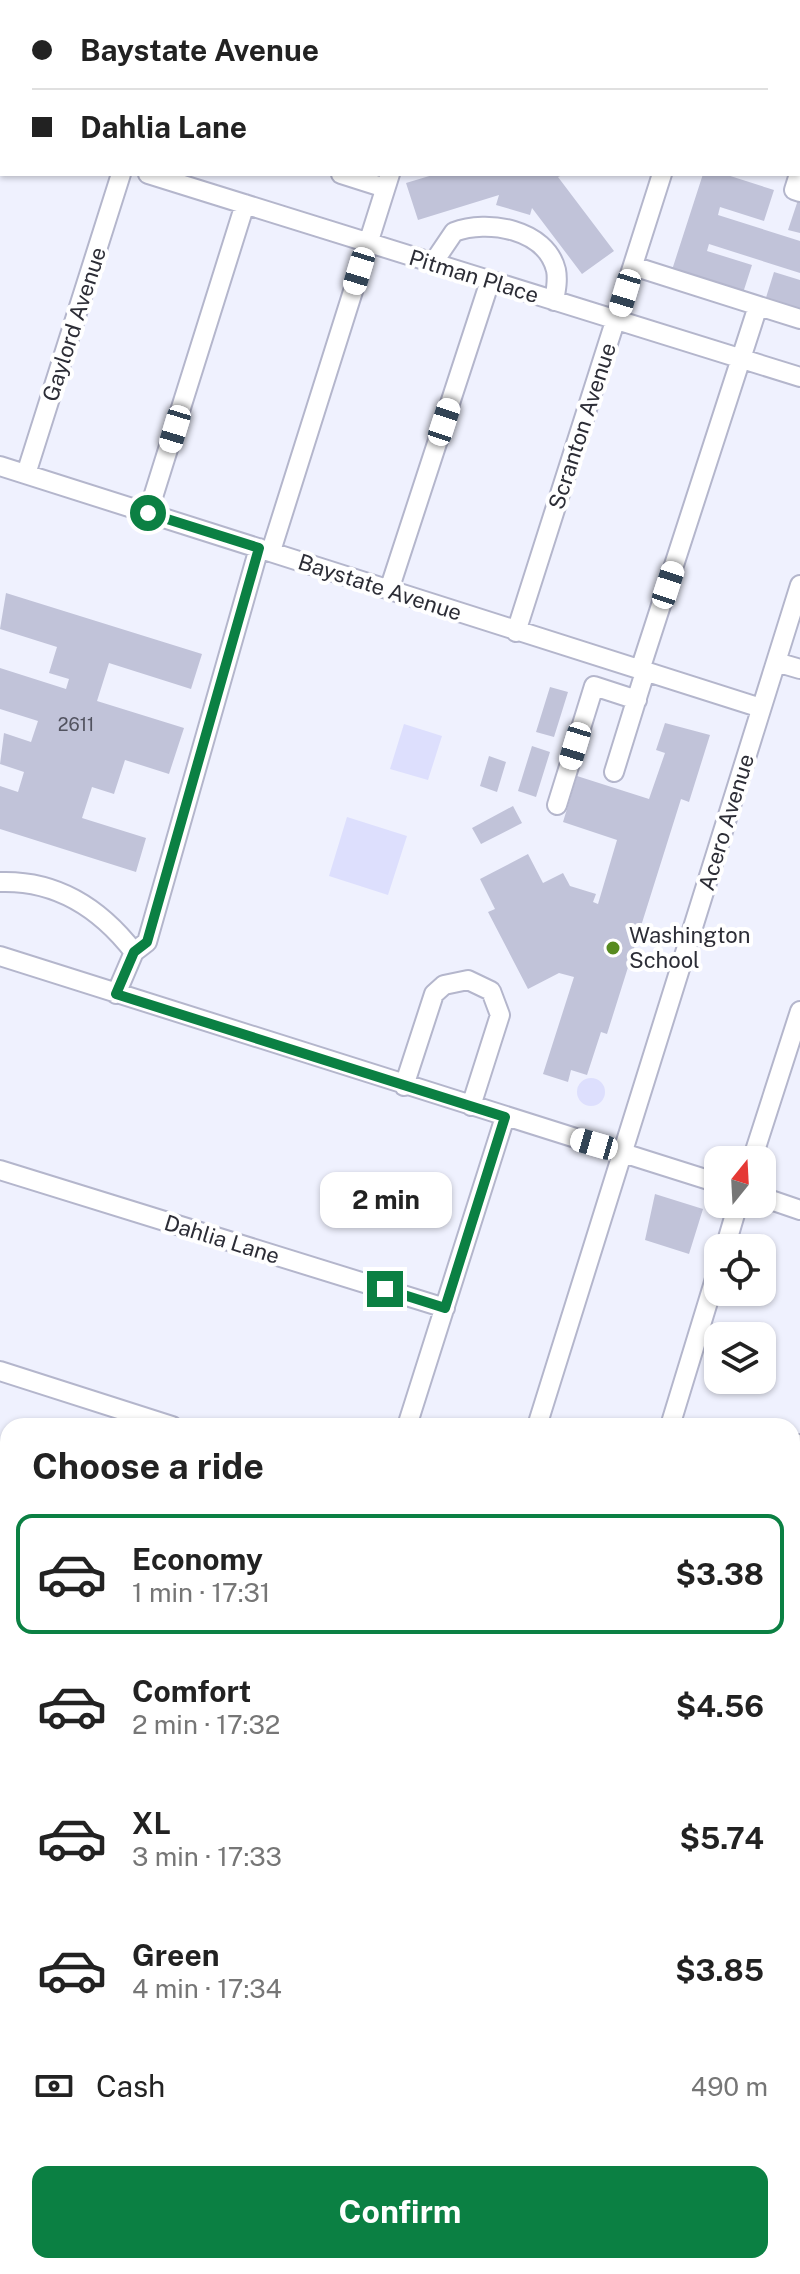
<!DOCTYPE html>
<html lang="en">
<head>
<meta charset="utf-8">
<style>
	:root { --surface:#fff; --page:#f6f6f6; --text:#222; --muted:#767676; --line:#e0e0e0; --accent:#0b8043 }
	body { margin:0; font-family:"Public Sans",sans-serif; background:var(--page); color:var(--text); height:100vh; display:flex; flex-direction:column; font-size:30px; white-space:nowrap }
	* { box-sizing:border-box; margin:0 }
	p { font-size:26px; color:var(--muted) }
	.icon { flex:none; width:44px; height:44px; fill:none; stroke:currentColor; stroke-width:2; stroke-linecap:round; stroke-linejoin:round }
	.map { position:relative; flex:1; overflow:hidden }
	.drawer { position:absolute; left:0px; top:1418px; width:800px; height:856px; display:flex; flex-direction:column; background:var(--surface); border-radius:24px 24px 0 0; box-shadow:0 2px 6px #0004 }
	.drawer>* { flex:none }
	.banner { position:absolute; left:0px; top:0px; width:800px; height:176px; box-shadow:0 2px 6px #0004; display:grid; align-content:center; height:176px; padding:0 32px; background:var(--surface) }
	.needle { width:52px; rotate:18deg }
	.tools { position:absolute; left:704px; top:1146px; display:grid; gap:16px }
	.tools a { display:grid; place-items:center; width:72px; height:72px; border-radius:16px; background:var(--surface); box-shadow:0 2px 6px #0004; font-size:40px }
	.end { position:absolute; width:36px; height:36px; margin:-18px; border:10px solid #0b8043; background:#fff; box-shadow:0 0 0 4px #fff }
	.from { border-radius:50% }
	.bubble { position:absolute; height:56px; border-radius:16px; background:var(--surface); box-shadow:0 2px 6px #0004; font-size:26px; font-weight:700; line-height:56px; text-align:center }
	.car { position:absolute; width:24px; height:48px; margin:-24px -12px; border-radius:10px; box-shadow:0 0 6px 2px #0007; background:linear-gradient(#fff 24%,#345 0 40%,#fff 0 76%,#345 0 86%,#fff 0) }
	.banner b { display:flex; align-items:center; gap:28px; height:76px; font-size:30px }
	.banner b+b { border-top:2px solid var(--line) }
	.banner i { width:20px; height:20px; background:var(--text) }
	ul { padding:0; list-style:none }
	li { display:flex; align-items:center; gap:24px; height:120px; margin:0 16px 12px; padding:0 16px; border:4px solid transparent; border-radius:16px }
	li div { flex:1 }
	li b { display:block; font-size:30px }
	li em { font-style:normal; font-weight:700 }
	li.selected { border-color:var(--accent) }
	li>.icon { width:72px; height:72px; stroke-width:1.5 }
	h2 { padding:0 32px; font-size:36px; line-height:96px }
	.pay { display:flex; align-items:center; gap:20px; height:88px; padding:0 32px; font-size:30px }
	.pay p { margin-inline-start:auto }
	.primary-button { display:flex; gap:16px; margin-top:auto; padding:16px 32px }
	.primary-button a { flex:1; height:92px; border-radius:16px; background:var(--accent); color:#fff; font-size:32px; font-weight:700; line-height:92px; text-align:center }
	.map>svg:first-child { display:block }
</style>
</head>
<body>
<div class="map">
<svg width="800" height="2274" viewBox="0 0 800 2274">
	<rect width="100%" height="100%" fill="#eff1fe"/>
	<path fill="#dddffd" d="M470,0H800V110L798,2Z
		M404,724L442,736L428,780L390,769Z
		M347,817L407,836L388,895L329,876Z
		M577 1092a14 14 0 1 1 28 0a14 14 0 1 1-28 0Z"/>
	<path fill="#c1c3d9" d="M436,174H565L558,177L614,251L582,274L532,208L530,215L496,205L499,195L418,220L406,183Z
		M703,174H724L774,190L764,221L720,207L718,215L800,241V273L709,244L707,251L752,265L742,296L671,273Z
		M800,194V233L788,230Z
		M774,272L800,280V315L764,304Z
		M6,593L202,654L191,689L109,663L97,701L184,728L169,774L125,760L114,794L92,787L82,818L146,838L136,872L0,829V786L18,792L24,772L0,764L4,733L31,742L38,721L0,709V668L66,689L69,679L49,673L57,647L0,629Z
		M550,687L568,692L554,737L536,732Z
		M665,723L710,735L689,802L681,799L607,1034L601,1032L587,1075L571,1070L568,1082L543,1074L574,977L559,973L528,989L488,912L495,909L480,879L528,854L543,883L563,873L570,886L596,894L593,902L598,904L617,840L563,822L577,776L649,799L665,753L656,750Z
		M532,746L550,752L536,797L518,791Z
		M489,756L506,762L497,792L480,786Z
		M513,806L522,823L481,844L472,828Z
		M655,1194L703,1209L689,1254L645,1240Z
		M3,1543L8,1544V1617L0,1614Z"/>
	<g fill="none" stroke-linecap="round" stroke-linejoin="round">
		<defs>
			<path id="minor" d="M13,0L19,2
				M392,0L398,2
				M594,0L600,2
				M69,2L70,0
				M251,2L252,0
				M445,2V0
				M560,2L561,0
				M0,10L2,11
				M0,79H2
				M0,127L2,128
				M798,127L800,128
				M800,171L794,190L800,192
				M148,174L800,377
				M341,174L385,188
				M433,263L454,232C487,219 546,229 556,270C558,280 556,290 554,301
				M633,266L800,319
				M0,466L761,708
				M26,474L121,174
				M148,513L245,204
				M271,551L390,174
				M389,590L490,281
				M516,632L662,174
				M776,662L800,669
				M640,670L758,306
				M614,772L645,672
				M557,805L594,686L637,700
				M0,882C57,880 100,908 134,952
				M0,956L718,1183
				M116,994L134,952L147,942L259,548
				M404,1086L434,994L444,985L468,980L491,991L500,1015L471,1106
				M752,1160L800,1011
				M0,1170L445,1308
				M762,1197L800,1210
				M725,1248L738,1204
				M0,1371L172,1426
				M407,1426L505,1117
				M537,1426L800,585
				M670,1426L718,1269
				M792,1469L800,1444
				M0,1502L8,1504
				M792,1750L800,1752
				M0,2008L8,2011
				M0,2168L8,2170
				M792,2207L800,2210
				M268,2274L271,2266
				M495,2274L498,2266"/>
		</defs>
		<use href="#minor" stroke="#b4b6cc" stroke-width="22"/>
		<use href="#minor" stroke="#fff" stroke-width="18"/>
	</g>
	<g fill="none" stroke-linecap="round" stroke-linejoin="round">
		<path stroke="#0b8043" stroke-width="10" d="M148,513L259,548L147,942L134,952L116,994L505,1117L445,1308L385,1289"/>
	</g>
	<circle fill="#578a20" stroke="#fff" stroke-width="3" cx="613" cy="948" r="8"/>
	<g text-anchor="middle" stroke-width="8" stroke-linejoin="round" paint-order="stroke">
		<g font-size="18" fill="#51525f">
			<text x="76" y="731">2611</text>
		</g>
		<g font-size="22" fill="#2c2d36" stroke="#fff">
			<text transform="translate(474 276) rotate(17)" y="8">Pitman Place</text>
			<text transform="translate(74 324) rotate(-72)" y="8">Gaylord Avenue</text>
			<text transform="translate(582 426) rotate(-72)" y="8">Scranton Avenue</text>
			<text transform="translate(380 587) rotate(18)" y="8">Baystate Avenue</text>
			<text transform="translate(726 822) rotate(-73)" y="8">Acero Avenue</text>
			<text transform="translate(222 1239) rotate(17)" y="8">Dahlia Lane</text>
		</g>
		<g font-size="22" fill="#2c2d36" stroke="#fff" text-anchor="start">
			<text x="629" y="943">Washington<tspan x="629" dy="25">School</tspan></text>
		</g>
	</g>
</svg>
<div class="tools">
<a><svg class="needle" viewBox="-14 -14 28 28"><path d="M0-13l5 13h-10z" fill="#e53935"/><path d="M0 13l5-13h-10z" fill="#767676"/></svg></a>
<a><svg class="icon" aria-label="locate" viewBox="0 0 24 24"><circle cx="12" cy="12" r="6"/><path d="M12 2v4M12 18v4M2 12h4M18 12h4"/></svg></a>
<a><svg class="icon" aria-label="layers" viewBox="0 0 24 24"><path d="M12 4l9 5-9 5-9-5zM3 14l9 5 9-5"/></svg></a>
</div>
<i class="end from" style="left:148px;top:513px"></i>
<i class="end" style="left:385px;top:1289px"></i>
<div class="bubble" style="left:320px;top:1172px;width:132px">2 min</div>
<i class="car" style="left:359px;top:271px;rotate:197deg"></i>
<i class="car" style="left:625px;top:293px;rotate:197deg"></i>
<i class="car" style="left:444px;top:422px;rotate:18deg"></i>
<i class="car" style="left:175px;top:429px;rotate:197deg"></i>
<i class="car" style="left:668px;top:585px;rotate:18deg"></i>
<i class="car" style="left:575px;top:746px;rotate:197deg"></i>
<i class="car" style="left:594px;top:1144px;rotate:286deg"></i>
<div class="banner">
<b><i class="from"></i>Baystate Avenue</b>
<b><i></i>Dahlia Lane</b>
</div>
<section class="drawer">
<h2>Choose a ride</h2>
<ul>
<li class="selected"><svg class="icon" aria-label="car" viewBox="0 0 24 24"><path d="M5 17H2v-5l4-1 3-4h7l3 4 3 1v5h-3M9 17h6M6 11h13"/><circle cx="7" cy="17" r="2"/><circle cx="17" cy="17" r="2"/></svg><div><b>Economy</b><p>1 min · 17:31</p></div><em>$3.38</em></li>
<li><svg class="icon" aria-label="car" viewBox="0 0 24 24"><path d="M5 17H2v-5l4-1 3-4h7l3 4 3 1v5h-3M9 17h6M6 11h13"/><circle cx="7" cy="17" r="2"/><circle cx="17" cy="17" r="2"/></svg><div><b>Comfort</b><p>2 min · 17:32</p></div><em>$4.56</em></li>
<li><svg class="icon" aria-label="car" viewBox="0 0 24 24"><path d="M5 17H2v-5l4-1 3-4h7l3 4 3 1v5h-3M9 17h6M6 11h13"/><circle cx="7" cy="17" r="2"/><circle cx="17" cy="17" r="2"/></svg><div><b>XL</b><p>3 min · 17:33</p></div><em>$5.74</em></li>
<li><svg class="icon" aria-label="car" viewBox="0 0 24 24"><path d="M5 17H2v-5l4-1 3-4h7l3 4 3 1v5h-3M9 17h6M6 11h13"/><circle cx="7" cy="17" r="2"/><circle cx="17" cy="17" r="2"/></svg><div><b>Green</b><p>4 min · 17:34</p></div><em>$3.85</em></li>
</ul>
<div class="pay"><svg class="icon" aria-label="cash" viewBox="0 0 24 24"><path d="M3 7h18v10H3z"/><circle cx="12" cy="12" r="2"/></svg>Cash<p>490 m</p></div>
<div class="primary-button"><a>Confirm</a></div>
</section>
</div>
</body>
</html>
